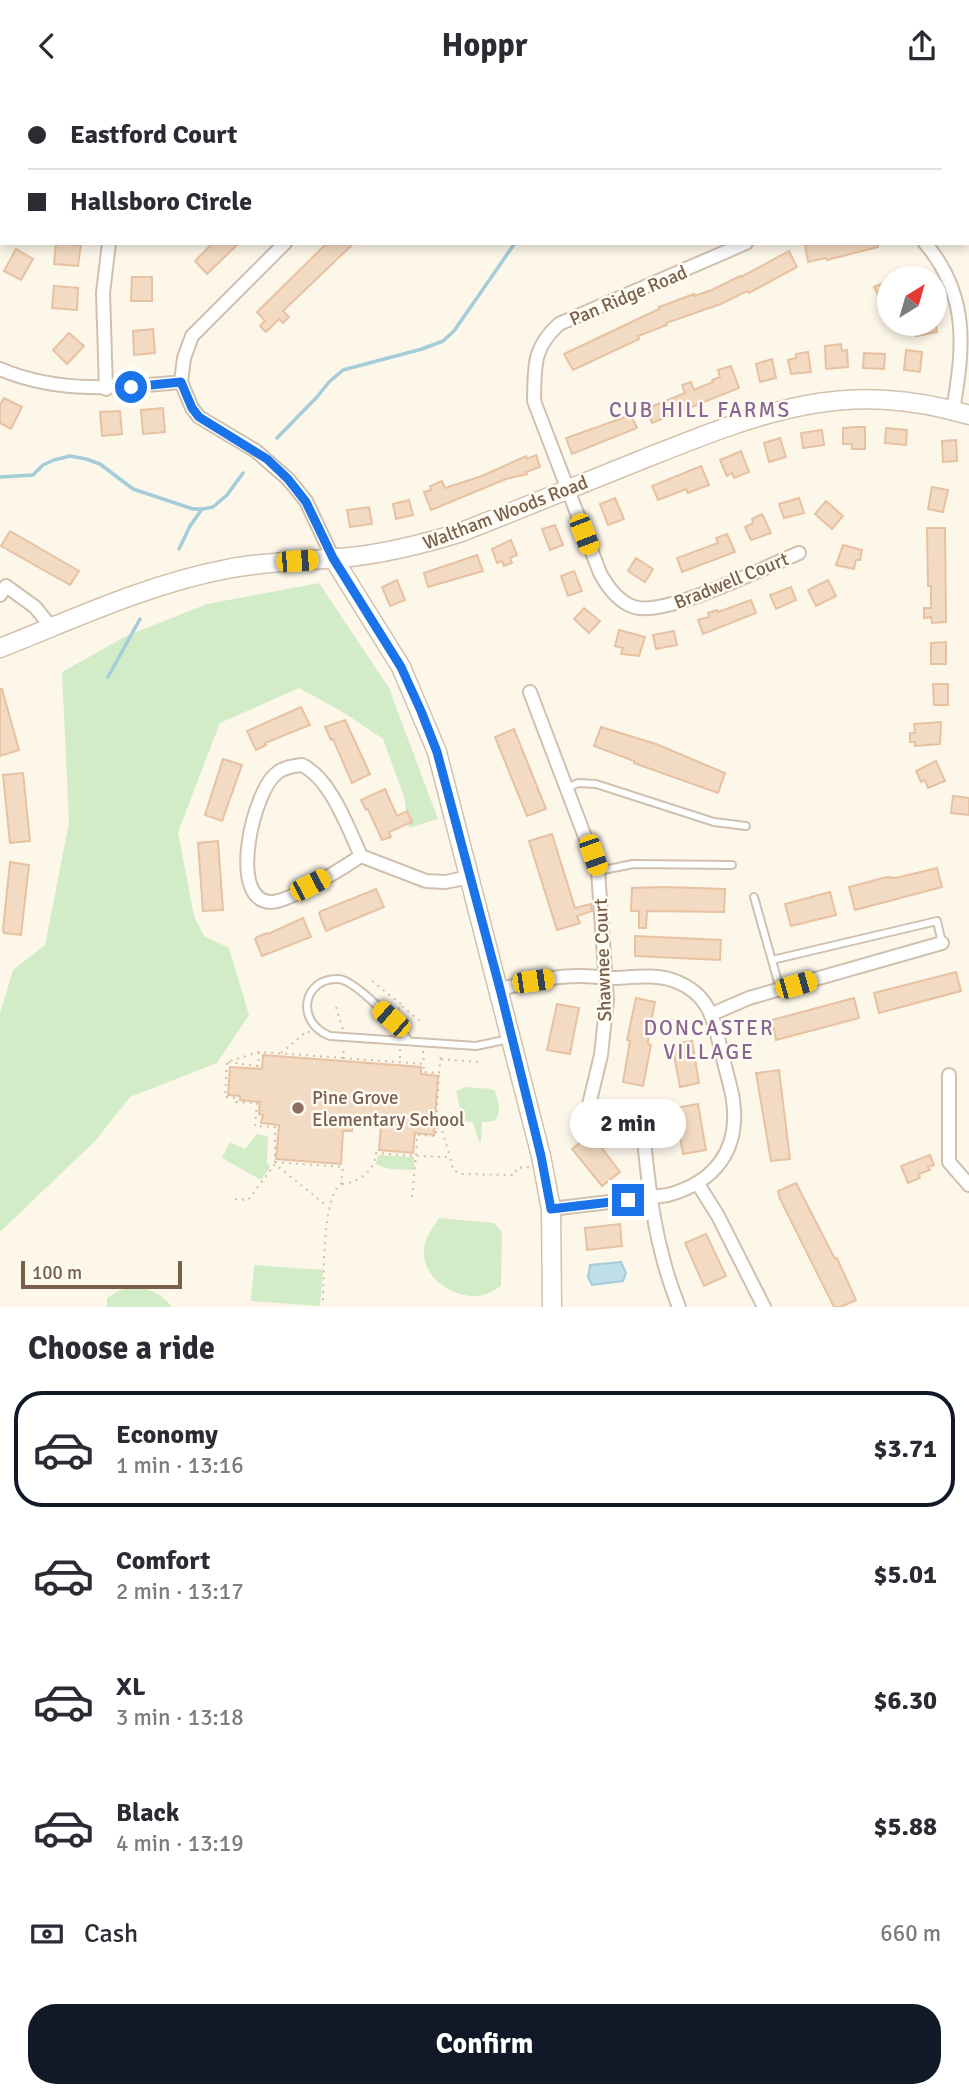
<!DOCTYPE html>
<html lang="en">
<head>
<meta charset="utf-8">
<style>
	:root { --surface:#fff; --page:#f7f7f7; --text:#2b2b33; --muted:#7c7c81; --line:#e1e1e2; --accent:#111827 }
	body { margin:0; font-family:Signika,sans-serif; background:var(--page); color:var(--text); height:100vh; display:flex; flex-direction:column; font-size:26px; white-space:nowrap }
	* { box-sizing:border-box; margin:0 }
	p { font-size:23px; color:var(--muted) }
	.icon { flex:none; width:38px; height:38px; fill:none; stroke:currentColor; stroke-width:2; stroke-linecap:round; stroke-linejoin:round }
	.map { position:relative; height:1216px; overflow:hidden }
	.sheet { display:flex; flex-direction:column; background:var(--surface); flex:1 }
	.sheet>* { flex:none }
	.hud { position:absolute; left:0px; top:0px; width:970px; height:154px; box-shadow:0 4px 10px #0003; display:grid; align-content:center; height:154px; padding:0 28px; background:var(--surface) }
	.needle { width:46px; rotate:37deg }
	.fabs { position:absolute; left:877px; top:175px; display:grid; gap:14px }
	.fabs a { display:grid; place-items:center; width:70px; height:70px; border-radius:50%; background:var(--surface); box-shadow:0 4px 10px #0003; font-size:35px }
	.scale { position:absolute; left:21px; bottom:18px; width:161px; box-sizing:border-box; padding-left:7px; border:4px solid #79604c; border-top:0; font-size:19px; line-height:24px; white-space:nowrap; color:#79604c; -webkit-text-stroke:5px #fffbf1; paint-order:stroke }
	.end { position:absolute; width:32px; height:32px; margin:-16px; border:9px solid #1a73e8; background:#fff; box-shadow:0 0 0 4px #fff }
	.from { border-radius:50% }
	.bubble { position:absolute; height:49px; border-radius:24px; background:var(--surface); box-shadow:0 4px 10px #0003; font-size:23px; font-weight:700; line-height:49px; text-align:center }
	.car { position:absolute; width:21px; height:42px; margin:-21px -10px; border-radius:9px; box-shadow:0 0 5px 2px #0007; background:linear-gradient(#f5c518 24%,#345 0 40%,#f5c518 0 76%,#345 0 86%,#f5c518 0) }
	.hud b { display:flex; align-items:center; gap:24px; height:66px; font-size:26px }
	.hud b+b { border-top:2px solid var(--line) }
	.hud i { width:18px; height:18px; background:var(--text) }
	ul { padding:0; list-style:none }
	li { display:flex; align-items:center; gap:21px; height:116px; margin:0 14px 10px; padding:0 14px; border:4px solid transparent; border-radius:28px }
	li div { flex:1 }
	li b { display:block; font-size:26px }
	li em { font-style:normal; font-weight:700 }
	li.current { border-color:var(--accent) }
	li>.icon { width:63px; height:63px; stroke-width:1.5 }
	h2 { padding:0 28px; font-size:32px; line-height:84px }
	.pay { display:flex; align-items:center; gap:18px; height:77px; padding:0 28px; font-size:26px }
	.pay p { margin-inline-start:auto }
	.action { display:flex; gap:14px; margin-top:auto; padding:14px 28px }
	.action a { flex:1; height:80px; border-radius:28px; background:var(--accent); color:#fff; font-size:28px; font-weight:700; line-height:80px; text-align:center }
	header { display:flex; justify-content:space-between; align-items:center; height:91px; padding:0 28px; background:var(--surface); font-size:32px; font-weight:700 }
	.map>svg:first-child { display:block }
</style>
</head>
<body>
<header><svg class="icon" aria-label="back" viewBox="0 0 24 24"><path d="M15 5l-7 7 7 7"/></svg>Hoppr<svg class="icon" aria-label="share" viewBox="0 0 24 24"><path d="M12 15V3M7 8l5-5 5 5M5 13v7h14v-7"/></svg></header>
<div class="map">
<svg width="969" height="1216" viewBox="0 0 969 1216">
	<rect width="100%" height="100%" fill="#fdf7ea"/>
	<path fill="#d3ecc8" d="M319,492L389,597L438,728L409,737L404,706L383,648L341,620L299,597L220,632L178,741L194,825L204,845L229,857L249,924L217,972L130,1006L96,1049L0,1141V922L13,879L45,854L69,732L62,581L126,545L207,513Z
		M466,996L491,998L495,1000C498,1011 503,1022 494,1030L482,1031L481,1051H479L473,1031L463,1030L456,1000Z
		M257,1043L268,1045L267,1072L270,1076L261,1089L222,1067L230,1051L245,1058Z
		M378,1064L414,1066V1079C400,1078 389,1080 376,1073Z
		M439,1127L494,1132L502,1141L501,1195C493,1200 486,1205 475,1205C453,1206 424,1187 424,1163C423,1149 432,1138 439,1127Z
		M254,1174L323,1179L320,1215L251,1210Z
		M135,1196C151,1198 162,1203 172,1216H107V1207L120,1199Z"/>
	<path fill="#bedee8" stroke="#a4ccd9" stroke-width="2" d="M621,1171L626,1182L623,1190L592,1194L588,1186L590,1174Z"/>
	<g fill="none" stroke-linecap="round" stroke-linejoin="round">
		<path stroke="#a4ccd9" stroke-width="3.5" d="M645,2L647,0
			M277,347L317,306L329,291L343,279L422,258L443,250L454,240L515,152
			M0,386L33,384L43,374L54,369L70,365L86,368L100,373L133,398L193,418H203L213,416L227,404L243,382
			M179,458L190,435L202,418
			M108,586L140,528"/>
	</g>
	<path fill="#f3dac2" stroke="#e6c2a2" stroke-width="2" d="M56,152L81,154L78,175L54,173Z
		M213,152H239L207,183L195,170Z
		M327,152H354L283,220L289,226L283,232L279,228L266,241L260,235L265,230L257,221Z
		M813,152H878V156L827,169L826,167L808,171L805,154Z
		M16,158L33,168L21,189L4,180Z
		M789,160L797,176L749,202L747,200L721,213L666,232L667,234L638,245L639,248L622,256L573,279L564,263L659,218V216L694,203V205L712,199L740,185L741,186Z
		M132,186H152V210H131Z
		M887,190L886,220L874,196Z
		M54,195L78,197L77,219L52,217Z
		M921,233H936L937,241L916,245L915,237L921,236Z
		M153,238L155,262L134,264L133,240Z
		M69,242L84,255L67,273L53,259Z
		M841,253L842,260L847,259L848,276L826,278L825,255Z
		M906,259L922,261L920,281L904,279Z
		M808,261L811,281L791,283L788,269L796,267V263Z
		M864,262L885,263L884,278L863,277Z
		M772,268L776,287L760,291L756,273Z
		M731,275L739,297L652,332L646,318L685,302L682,294L691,291L694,299L713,291L712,289L720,286L718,279Z
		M4,307L22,316L11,338L0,332V314Z
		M163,317L165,341L143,343L141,319Z
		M120,320L122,343L102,345L100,321Z
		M631,324L637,337L572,363L566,347Z
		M855,336H865V358H852V353H843V337Z
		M886,337L907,339L906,354L885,352Z
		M822,339L824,354L803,357L801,342Z
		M780,347L786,366L769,371L764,352Z
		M956,349L957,370L943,371L942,350Z
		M741,360L749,381L734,387L732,382L727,385L720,369Z
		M536,364L540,376L526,381L527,383L506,388L431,419L424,401L431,399L430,395L442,390L445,397L482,385L526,365L527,368Z
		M701,375L709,394L688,402L686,398L658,409L652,395Z
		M932,396L948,399L943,421L928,418Z
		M615,407L624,428L608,434L600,413Z
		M799,407L804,422L784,427L779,413Z
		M409,409L413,424L396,428L393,413Z
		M826,410L843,425L832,438L815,423Z
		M369,416L372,433L350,436L347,419Z
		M762,423L771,442L751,449L745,436L753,432L752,428Z
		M555,434L563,454L550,459L542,438Z
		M927,437H945L946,531L932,532L931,526L924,527V517H931V495H928Z
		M10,440L79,480L70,494L1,455Z
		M727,443L735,461L682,481L677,467L718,452L716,447Z
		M511,449L517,464L510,467L512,472L504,475L502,470L497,472L492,458Z
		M843,454L862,459L860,469H856L854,478L836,474Z
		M477,464L483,480L428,496L424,482Z
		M636,467L653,478L645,491L628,480Z
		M574,480L582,500L568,505L561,485Z
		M397,489L405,509L390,515L382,496Z
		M828,489L836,505L816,515L808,499Z
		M791,496L796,509L776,518L770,504Z
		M751,509L756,522L703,543L698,529L709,526L708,522L717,519L718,521Z
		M584,517L600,530L589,542L574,528Z
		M619,539L645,546L639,565L621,563L623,557L615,555Z
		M674,540L677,554L656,558L653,544Z
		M946,551V573H931V552Z
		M933,593H948V614H934Z
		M0,598H2L19,659L0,665Z
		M301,616L310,634L265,652L266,654L256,659L247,640Z
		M345,629L370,683L352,692L333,648L331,649L325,636Z
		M941,631L940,653L915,655V651H910V642H915L914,633Z
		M601,636L656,653L725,682L718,702L634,672V670L594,655Z
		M514,638L546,718L527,725L495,646Z
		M223,668L242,674L222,730L205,724Z
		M936,670L945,690L928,697L925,689L921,691L916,680Z
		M23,682L30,750L10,752L3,684Z
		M385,698L397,725L407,720L412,731L389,741L391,746L382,749L368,718L366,719L361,709Z
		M953,705L969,707V724L951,722Z
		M552,743L575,817L591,813L592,820L577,825L580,832L557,839L529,750Z
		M218,750L223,819L203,820L198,752Z
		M10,771L29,774L21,844L4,842L3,839Z
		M937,777L942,796L855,819L849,796L887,786L896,787Z
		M664,796L725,798L724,821L647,820L646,837H639V820H631L632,797Z
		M376,798L384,816L326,840L319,822L321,820Z
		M830,801L836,824L791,835L785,813Z
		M303,827L311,846L262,865L255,848L257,846L267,842L268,843Z
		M635,845L721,849L720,869L635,865Z
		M956,881L961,900L879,922L874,902Z
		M636,907L655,911L649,940L648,953L651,954L643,995L623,991L630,950L627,949Z
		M854,907L859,927L776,949L772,929Z
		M557,913L579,917L570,963L547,959Z
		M692,950L699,992L680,996L672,953Z
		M263,964L421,976V983L438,985L434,1044L415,1042L413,1062L379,1059L381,1033L353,1031L352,1040H343L341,1073L276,1068L279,1034L261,1032L263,1024L259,1023L260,1011L240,1009V1005L228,1004L230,976L262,978Z
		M779,979L790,1068L771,1070L756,982Z
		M698,1013L706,1059L683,1063L675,1017Z
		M610,1040L614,1044L601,1056L620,1081L602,1095L572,1058L591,1043L596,1050Z
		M930,1064L934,1074L928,1076L930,1079L919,1083L920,1087L908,1092L901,1075Z
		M796,1092L835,1168L837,1167L856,1209L841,1216H834L780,1108L778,1100Z
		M620,1133L622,1155L587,1159L585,1137Z
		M706,1143L726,1185L704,1195L685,1152Z"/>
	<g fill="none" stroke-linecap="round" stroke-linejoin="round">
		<defs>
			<path id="lane" d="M567,697L578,692L596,693L714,731L746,735
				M598,780L633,773L732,774
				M754,806L780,898
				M772,869L937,830L942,852
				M408,949C398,934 356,890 339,888C303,886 294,931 330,945L476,955L509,948"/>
			<path id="street" d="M214,0L219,2
				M151,2V0
				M483,2L485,0
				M0,108L2,103
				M285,152L192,245L184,267L181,291L192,317L199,326L256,360L288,388L306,410L333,467
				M746,152L559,233C532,258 535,275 534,310L600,482C607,495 619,511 634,516C666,526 765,476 799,462
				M925,152C969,204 964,256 953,319
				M0,278C59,303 119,297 181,291
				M106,298L103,202L109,152
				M0,504L6,495L35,516L52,537
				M530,601L598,780L607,908L601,964L587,1022
				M302,674C331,688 348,737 361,765C344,776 288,812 270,811C227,808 254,698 277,682C284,676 294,675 302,674Z
				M361,765L426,790L445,791L470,786
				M500,898C526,892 552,885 579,885C591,885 604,887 616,887C635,886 657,883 675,890C712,904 714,932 723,967C726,981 731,995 733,1009C740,1059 715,1091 668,1104L551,1118
				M712,923L749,907L942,852
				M949,984V1071L969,1094
				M641,1017C647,1085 653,1152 679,1216
				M698,1093L718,1125L764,1216"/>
			<path id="secondary" d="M333,467L401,576L437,661L541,1065L551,1118L552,1216
				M0,557C74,528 148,493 227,478C267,470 309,470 350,466C387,462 423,453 459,442C520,418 581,393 641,369C757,323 843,286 969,324"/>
		</defs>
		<use href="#lane" stroke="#d0c0af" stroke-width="10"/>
		<use href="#street" stroke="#d0c0af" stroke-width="16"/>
		<use href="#secondary" stroke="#d3c1ad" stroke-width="21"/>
		<path stroke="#d8bda4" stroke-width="2" stroke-dasharray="2 5" stroke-linecap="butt" d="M372,890L402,914L395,922
			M402,915L421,931
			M336,916L343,939
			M400,958V970
			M423,960L424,972
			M259,961L258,975L227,971L259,961L343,967L344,955
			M281,962L307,940L310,942
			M343,967L424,973L423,981L439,982L441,962
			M441,968L478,971
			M227,972L225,1006L236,1007V1011L257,1012L255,1035L275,1036V1073
			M436,1035L439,982
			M275,1071L343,1076L341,1093C322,1105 324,1188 323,1212
			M342,1093C359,1091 375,1080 376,1062L416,1065L417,1044L436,1045V1036L442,1039L450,1066
			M412,1106L416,1065L450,1066L453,1079L462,1083L514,1084L517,1077L530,1076
			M235,1108L248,1109L275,1073L327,1115"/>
		<use href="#lane" stroke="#fff" stroke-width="6"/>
		<use href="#street" stroke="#fff" stroke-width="12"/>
		<use href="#secondary" stroke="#fff" stroke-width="18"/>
	</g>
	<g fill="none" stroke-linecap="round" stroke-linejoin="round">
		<path stroke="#1a73e8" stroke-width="9" d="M131,296L181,291L192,317L199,326L267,368L288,388L306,411L333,467L401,576L421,620L437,661L500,898L541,1065L551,1118L628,1109"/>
	</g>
	<circle fill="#8d6e63" stroke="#fffbf1" stroke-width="2.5" cx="298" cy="1017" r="7"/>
	<g text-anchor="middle" stroke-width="5" stroke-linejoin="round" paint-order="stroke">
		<g font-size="19" fill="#79604c" stroke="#fffbf1">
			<text transform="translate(628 204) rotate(-23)" y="7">Pan Ridge Road</text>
			<text transform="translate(505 421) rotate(-21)" y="7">Waltham Woods Road</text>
			<text transform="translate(731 489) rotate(-22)" y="7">Bradwell Court</text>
			<text transform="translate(602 869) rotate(-92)" y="7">Shawnee Court</text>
		</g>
		<g font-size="19" fill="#785e54" stroke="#fffbf1" text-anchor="start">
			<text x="312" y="1013">Pine Grove<tspan x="312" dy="22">Elementary School</tspan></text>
		</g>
		<g font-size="21" letter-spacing="2" fill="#896594" stroke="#fffbf1">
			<text x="700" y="326">CUB HILL FARMS</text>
			<text x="709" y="944">DONCASTER<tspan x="709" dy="24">VILLAGE</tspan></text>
		</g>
	</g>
</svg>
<div class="fabs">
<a><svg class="needle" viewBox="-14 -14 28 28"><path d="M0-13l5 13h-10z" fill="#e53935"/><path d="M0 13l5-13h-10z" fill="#7c7c81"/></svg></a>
</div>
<div class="scale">100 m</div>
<i class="end from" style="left:131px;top:296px"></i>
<i class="end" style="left:628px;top:1109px"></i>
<div class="bubble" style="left:570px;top:1008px;width:116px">2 min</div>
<i class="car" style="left:584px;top:443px;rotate:159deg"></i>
<i class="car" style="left:297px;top:470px;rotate:86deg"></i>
<i class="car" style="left:593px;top:764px;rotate:161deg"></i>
<i class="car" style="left:310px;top:794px;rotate:63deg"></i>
<i class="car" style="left:533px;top:890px;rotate:82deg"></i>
<i class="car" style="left:796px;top:894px;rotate:74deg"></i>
<i class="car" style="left:391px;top:928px;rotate:311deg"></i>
<div class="hud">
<b><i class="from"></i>Eastford Court</b>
<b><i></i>Hallsboro Circle</b>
</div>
</div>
<section class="sheet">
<h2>Choose a ride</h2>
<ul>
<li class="current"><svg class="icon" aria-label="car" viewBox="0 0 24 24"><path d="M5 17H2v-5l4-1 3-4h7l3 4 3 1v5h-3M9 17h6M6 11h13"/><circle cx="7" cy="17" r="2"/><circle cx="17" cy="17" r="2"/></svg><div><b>Economy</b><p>1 min · 13:16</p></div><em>$3.71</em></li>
<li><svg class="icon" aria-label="car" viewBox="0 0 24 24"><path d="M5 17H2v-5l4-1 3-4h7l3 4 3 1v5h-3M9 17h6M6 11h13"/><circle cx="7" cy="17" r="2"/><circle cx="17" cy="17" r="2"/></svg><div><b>Comfort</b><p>2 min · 13:17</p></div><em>$5.01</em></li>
<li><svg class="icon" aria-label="car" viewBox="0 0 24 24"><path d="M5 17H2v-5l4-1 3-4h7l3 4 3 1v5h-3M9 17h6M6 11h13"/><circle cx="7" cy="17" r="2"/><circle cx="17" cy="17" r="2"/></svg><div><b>XL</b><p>3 min · 13:18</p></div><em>$6.30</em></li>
<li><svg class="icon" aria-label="car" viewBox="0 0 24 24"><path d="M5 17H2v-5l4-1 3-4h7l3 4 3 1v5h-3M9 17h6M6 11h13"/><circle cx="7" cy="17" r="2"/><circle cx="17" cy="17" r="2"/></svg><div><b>Black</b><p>4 min · 13:19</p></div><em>$5.88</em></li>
</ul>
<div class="pay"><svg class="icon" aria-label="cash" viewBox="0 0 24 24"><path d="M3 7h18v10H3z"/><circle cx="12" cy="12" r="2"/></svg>Cash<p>660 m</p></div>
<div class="action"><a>Confirm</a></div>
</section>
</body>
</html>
